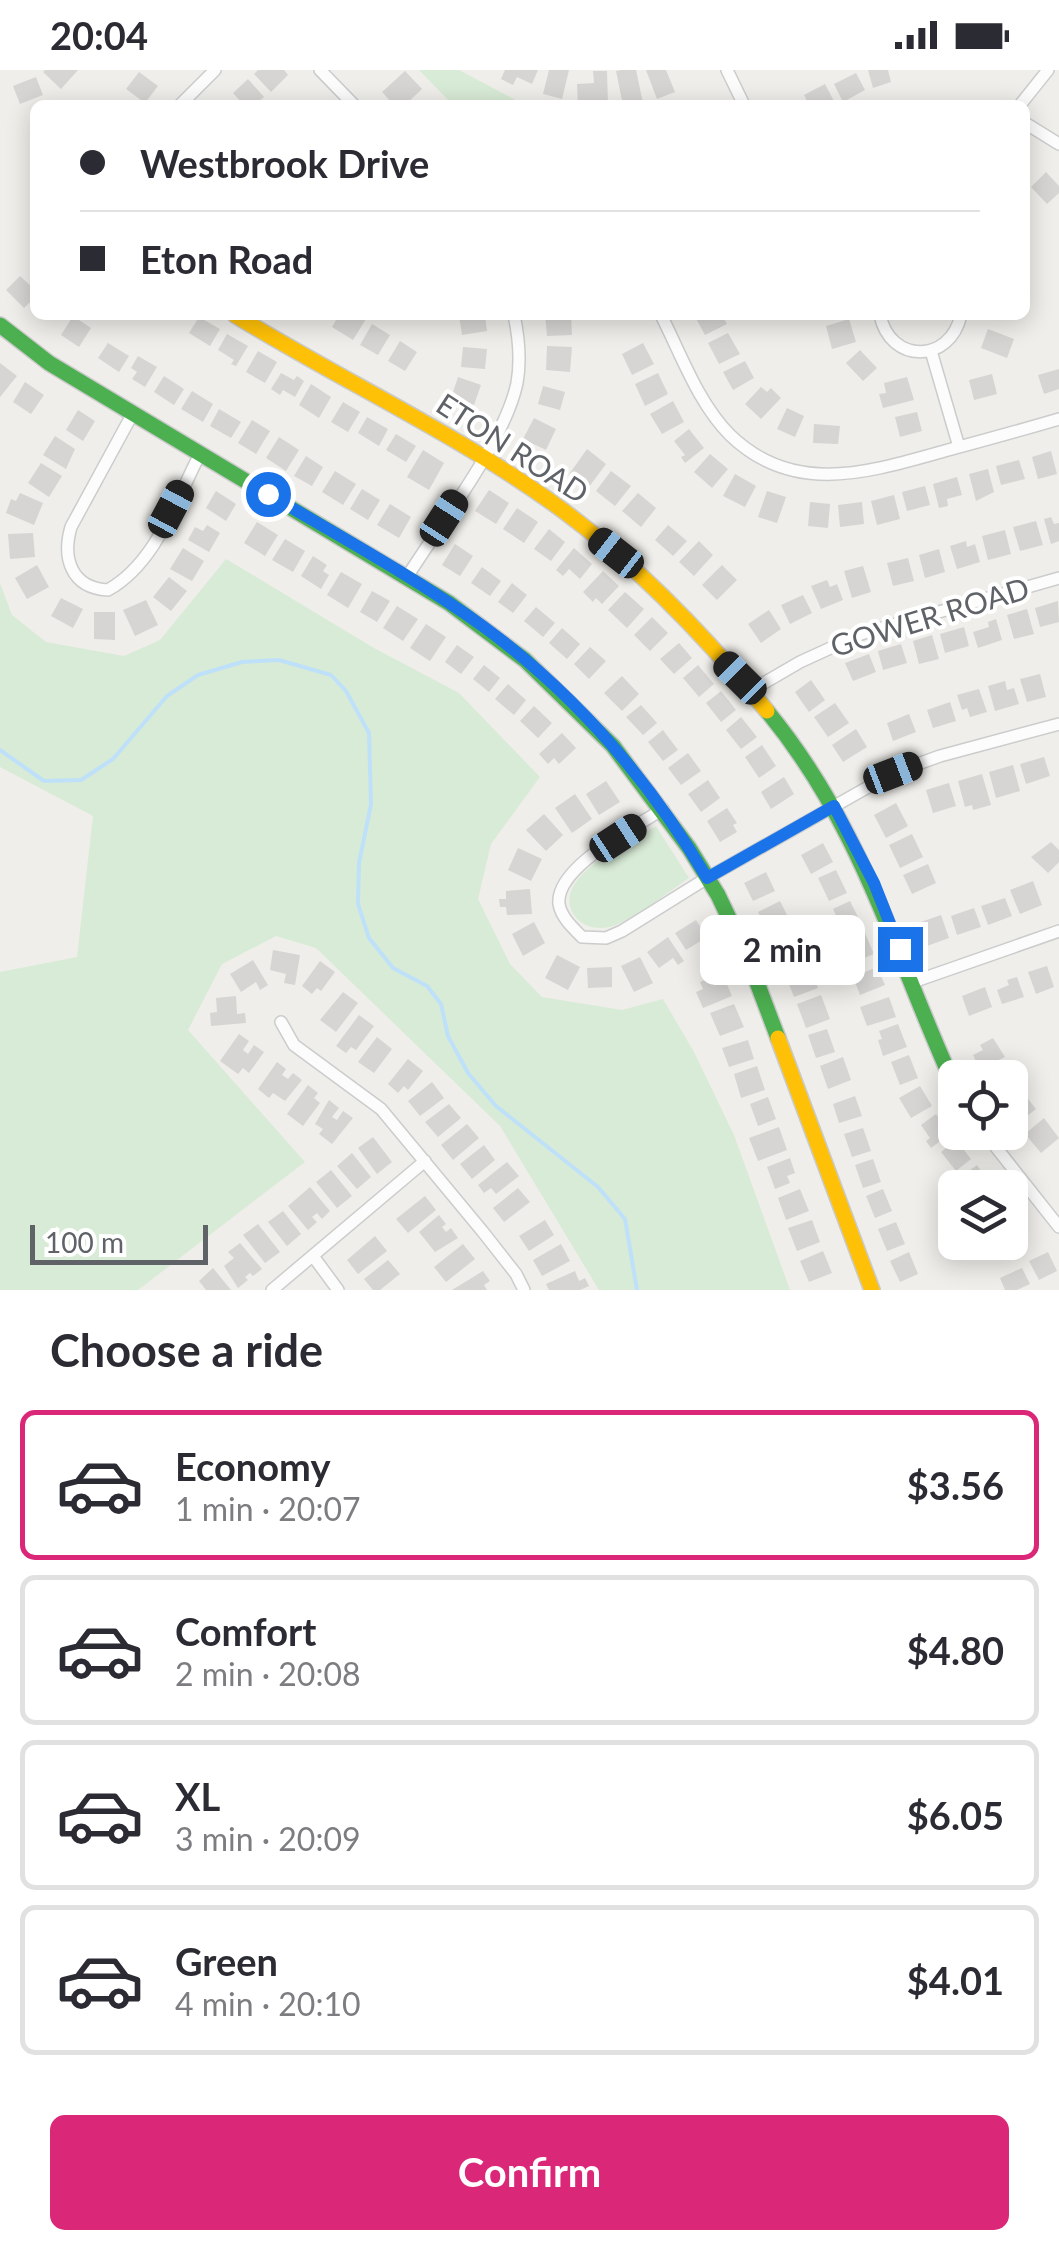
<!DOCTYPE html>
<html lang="en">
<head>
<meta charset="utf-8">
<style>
	:root { --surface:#fff; --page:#f2f2f3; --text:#2b2b33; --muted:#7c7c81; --line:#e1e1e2; --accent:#db2777 }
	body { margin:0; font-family:Lato,sans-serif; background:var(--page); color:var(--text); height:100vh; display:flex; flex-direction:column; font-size:38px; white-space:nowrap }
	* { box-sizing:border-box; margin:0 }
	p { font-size:32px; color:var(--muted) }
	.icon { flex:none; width:55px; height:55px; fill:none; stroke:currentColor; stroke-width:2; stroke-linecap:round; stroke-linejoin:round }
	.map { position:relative; height:1220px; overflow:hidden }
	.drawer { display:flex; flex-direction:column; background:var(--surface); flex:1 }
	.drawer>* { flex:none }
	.banner { position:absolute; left:30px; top:30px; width:1000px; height:220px; border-radius:15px; box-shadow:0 5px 25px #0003; display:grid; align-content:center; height:220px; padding:0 50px; background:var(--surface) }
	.fabs { position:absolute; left:938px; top:990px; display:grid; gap:20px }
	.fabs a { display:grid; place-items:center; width:90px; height:90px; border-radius:15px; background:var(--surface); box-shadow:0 5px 25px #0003; font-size:50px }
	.scale { position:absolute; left:30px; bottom:25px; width:178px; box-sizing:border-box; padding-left:10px; border:5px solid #5f6368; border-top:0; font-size:28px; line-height:35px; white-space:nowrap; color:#5f6368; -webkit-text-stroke:8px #fff; paint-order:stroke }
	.end { position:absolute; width:45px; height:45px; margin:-22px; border:12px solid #1a73e8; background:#fff; box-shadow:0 0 0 5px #fff }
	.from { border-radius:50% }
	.bubble { position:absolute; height:70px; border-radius:15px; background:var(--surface); box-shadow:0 5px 25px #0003; font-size:32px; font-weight:700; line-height:70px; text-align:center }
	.car { position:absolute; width:30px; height:60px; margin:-30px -15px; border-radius:12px; box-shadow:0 0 8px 2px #0007; background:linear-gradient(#222 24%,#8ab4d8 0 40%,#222 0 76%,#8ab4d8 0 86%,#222 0) }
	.banner b { display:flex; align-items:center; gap:35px; height:95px; font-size:38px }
	.banner b+b { border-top:2px solid var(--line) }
	.banner i { width:25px; height:25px; background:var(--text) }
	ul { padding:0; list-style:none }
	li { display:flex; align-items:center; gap:30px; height:150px; margin:0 20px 15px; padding:0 30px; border:5px solid var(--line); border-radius:15px }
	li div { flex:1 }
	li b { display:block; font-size:38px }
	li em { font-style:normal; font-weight:700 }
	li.selected { border-color:var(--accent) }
	li>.icon { width:90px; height:90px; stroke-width:1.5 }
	h2 { padding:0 50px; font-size:45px; line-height:120px }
	.action { display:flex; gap:20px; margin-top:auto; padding:20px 50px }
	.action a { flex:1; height:115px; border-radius:15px; background:var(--accent); color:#fff; font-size:40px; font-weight:700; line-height:115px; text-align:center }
	.status { display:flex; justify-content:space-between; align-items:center; height:70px; padding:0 50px; background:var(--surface); direction:ltr }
	.status svg { height:28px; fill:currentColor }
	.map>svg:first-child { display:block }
</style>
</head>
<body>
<div class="status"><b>20:04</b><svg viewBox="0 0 49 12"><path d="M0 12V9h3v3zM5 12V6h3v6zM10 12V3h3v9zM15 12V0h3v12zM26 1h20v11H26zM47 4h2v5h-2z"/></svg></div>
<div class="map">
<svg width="1059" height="1220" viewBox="0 0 1059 1220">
	<rect width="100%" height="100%" fill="#efeeea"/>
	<path fill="#d8ebd6" d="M419,0H459L525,35H453Z
		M226,489L374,578L459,623L540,707L491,774L478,829L510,894L542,927L622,940L663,929L694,982L734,1065L790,1220H599L500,1056L316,878L276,866L222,894L188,960L305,1092L138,1220H0V902L77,887L93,746L0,697V513L12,545L46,572L124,586L160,570Z
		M656,756L689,808C671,820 628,854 609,857C596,860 582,856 574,845C549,808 632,770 656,756Z"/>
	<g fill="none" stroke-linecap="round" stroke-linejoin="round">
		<path stroke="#bfe0f9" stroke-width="4" d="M0,680L44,711L81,710L113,689L167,626L198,605L242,592L279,590L331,605L346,621L369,663L371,734L359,793L358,834L369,868L393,898L427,916L441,934L448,966L468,1003L496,1036L598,1117L625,1149L637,1220"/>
	</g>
	<path fill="#d6d5d3" d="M45,0H78L61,19L43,2Z
		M258,0H284L288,5L271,22L254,4Z
		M505,0H538L532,14L517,7L513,15L501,9Z
		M549,0H569L562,29L543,24Z
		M622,0H636L643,33L623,35L616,1Z
		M646,0H666L675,22L657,29Z
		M868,0H888L891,12L873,18Z
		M405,1L422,19L405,35H394L382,22Z
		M593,1H607L608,34L578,35L577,14L594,13Z
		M139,2L158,16L145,33L126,19Z
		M856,3L865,20L843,32L834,14Z
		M36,7L43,25L20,34L13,16Z
		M248,9L264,27L255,35H244L233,23Z
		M825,14L836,35H809L804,25Z
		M1046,102L1059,116V123L1047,134L1031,117Z
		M20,206L35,220V227L24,238L6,220Z
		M339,245H360L366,249L353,270L332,257Z
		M459,245H485L487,261L462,265Z
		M545,245H571L572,265L547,266Z
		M694,245H722L727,254L705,265Z
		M73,246L91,258L79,277L61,265Z
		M199,247L220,259L210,276L189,263Z
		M849,249L856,272L832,279L826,256Z
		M372,254L390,265L378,285L360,275Z
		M988,259L1014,269L1007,288L981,278Z
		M728,263L740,284L719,294L708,273Z
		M227,264L248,276L236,296L231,294L234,290L218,280Z
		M400,271L417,282L405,301L388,291Z
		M108,273L129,286L119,302L98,288Z
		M643,273L654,294L632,305L622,284Z
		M547,276L572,277L570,302L546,300Z
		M463,277L487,279L485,299L461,297Z
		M860,280L877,298L863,311L846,293Z
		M258,281L277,292L265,313L246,302Z
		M138,286L157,297L145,317L132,309L137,302L131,298Z
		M745,291L754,308L733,320L723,302Z
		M0,293L17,306L0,327Z
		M1059,299V319L1044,324L1038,305Z
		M281,303L294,310L297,306L304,311L295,327L283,320L280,325L271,319Z
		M658,303L668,324L645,336L635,314Z
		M992,304L997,324L974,330L969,310Z
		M164,306L184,319L174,335L154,322Z
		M458,307L481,315L474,335L451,328Z
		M907,307L914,330L883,338L879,324L886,323L884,313Z
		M25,312L44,325L31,344L13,332Z
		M311,314L331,327L319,348L299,335Z
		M543,316L565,322L560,340L538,334Z
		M761,317L767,322L771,318L781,328L761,349L745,334Z
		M192,321L213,334L203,352L181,339Z
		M673,331L684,352L662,364L650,344Z
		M343,332L360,342L348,362L331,352Z
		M787,338L804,346L795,367L777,359Z
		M219,339L241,352L231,368L210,356Z
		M78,340L95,351L83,371L66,360Z
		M917,342L922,361L900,367L895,347Z
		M367,347L388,359L379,376L358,363Z
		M534,348L556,359L546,380L523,369Z
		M252,350L270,361L256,384L238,373Z
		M814,354L840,356L838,374L813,373Z
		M689,359L704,378L685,393L681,387L685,385L674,371Z
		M396,364L416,376L406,392L386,380Z
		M55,366L75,379L66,399L43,385Z
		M279,367L299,380L286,401L266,388Z
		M587,379L606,394L589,417L570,403Z
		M423,380L444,393L429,420L407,407Z
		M1051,381L1057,404L1038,409L1032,387Z
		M710,384L728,399L712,418L694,402Z
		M306,386L323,397L312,416L294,406Z
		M1019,390L1025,409L1001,415L996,396Z
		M41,393L62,406L49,427L28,413Z
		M988,399L994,422L976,431L969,404Z
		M335,401L356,414L343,435L322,422Z
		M611,401L631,416L615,436L596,421Z
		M735,404L756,416L745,437L723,426Z
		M957,407L962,425L947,429L948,436L939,438L933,414Z
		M925,416L930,435L907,441L902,422Z
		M362,419L380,430L368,450L350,439Z
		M489,420L509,433L496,454L475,441Z
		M216,421L236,434L226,451L206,438Z
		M767,421L786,427L777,453L758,447Z
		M20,423L43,433L34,455L6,443L11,429L16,431Z
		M638,423L656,438L641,457L622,441Z
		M894,425L900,449L877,455L871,431Z
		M810,432L830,434L828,458L808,456Z
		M862,432L864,454L840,457L838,435Z
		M390,434L411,447L399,468L377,455Z
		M517,438L538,452L524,473L503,459Z
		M1051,447L1054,454L1059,453V471L1051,474L1044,449Z
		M1036,451L1043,475L1020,481L1013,457Z
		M257,452L278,465L265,486L244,473Z
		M207,455L220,463L209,482L188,470L195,457L203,461Z
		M668,455L687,471L673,486L655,470Z
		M549,459L565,472L551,491L534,479Z
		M1005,460L1011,484L988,490L982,466Z
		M33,463L35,487L10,489L8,464Z
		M285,469L305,481L293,502L272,490Z
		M699,471L713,485L694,506L679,492Z
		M966,471L967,477L975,474L980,492L957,499L950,476Z
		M455,474L473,486L460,506L442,495Z
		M183,478L204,491L192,511L170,499Z
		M574,478L592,494L580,509L569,499L563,506L556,500Z
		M939,479L945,502L925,508L919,485Z
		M313,486L327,495L323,501L329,505L321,519L301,506Z
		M908,488L914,511L893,516L887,493Z
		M37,495L49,517L27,529L15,508Z
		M722,495L737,510L717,530L702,515Z
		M863,496L871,522L852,528L844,501Z
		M482,497L501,511L490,526L471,513Z
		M603,501L619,516L602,534L596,528L593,532L583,522Z
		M341,502L362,514L348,538L327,525Z
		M169,507L187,521L171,541L153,527Z
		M827,510L830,517L837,514L843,530L821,539L811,516Z
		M512,513L527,525L513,543L498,532Z
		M372,521L390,531L377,552L360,542Z
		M625,522L644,539L627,558L608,540Z
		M803,525L812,543L790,554L781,535Z
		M61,528L83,539L73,558L51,546Z
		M146,530L158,555L135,566L123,540Z
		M1058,531L1059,552L1040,557L1035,538Z
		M397,536L418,549L403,571L383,558Z
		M536,537L555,553L543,567L524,551Z
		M1027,539L1034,564L1014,569L1007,545Z
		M769,540L781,559L761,573L748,554Z
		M94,542H115V570L94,569Z
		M652,547L668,563L650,581L634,565Z
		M996,549L1002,570L978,578L973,562L989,557L988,552Z
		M426,554L446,567L430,591L410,578Z
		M964,557L969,576L945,583L940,564Z
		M562,558L580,574L567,589L549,573Z
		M932,565L939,589L919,594L913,571Z
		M679,573L692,588L674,604L660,589Z
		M901,574L907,593L883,600L878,581Z
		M457,575L474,587L461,604L445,592Z
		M590,577L606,591L589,609L574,594Z
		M869,584L876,602L853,611L845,593Z
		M484,595L500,608L489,622L473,609Z
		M698,595L714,614L699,627L683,608Z
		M1040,604L1046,627L1027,632L1020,609Z
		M622,606L639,624L622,641L604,623Z
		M811,610L825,630L809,642L795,622Z
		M1005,611L1007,620L1014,618L1019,634L995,641L988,616Z
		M508,614L526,630L514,645L495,629Z
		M979,619L987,642L970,647L967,638L962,640L957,625Z
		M721,621L736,640L721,652L706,633Z
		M950,632L956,651L933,658L927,640Z
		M835,633L849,653L828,667L814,647Z
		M641,635L657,653L643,665L626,647Z
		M534,636L552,653L538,668L520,651Z
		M909,644L916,662L893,671L887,653Z
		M741,647L757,667L741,679L726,660Z
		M856,659L867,677L843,692L832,675Z
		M663,660L678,680L663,691L648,672Z
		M562,663L576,678L559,694L554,688L548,694L539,684Z
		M762,675L776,696L759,708L745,687Z
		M688,683L701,701L681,715L668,698Z
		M1044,687L1050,706L1026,714L1020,694Z
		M1013,695L1020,721L996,728L989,702Z
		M982,704L991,735L973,740L972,735L965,737L958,711Z
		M784,707L794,724L771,739L761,722Z
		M708,710L720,728L701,742L688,724Z
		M606,711L620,732L599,745L586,724Z
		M949,713L956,736L933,743L926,720Z
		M575,724L592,749L572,763L555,738Z
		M896,733L908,756L886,768L874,745Z
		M727,738L737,753L733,755L737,762L720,772L707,751Z
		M544,744L563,765L546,781L526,760Z
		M912,764L923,787L900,798L889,775Z
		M1051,772L1059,780V792L1048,803L1031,787Z
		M823,773L833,792L811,804L801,785Z
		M518,778L542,789L531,811L508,800Z
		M928,794L936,813L912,824L903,805Z
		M836,800L847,823L829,831L818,808Z
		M766,802L775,821L753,831L744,813Z
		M1033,811L1042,835L1020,844L1010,820Z
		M530,819L532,844L507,845L506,837H500L499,829H506V821Z
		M1005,828L1012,846L988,855L981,836Z
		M780,831L791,853L769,864L758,842Z
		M850,831L861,853L843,861L833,839Z
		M974,838L981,857L957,865L951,846Z
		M941,845L949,868L927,876L918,853Z
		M696,850L707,867L686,880L675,863Z
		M534,852L545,873L523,886L512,864Z
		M864,861L874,884L854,892L844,869Z
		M798,862L809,885L783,896L773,873Z
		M668,867L684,891L678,895L673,888L659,898L647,882Z
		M273,880L300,885L295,915L284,913L286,904L270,900Z
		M557,885L580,897L568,920L545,908Z
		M640,887L653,913L634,922L621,896Z
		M253,890L268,915L260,920L256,912L241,922L230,904Z
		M320,891L335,902L321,921L317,918L312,924L302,916Z
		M809,894L818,918L794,927L785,904Z
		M1047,896L1054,917L1036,924L1028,902Z
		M612,897V917L588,918L587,898Z
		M877,897L885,915L860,925L853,907Z
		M722,903L732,926L703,938L696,922L703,919L700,912Z
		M1017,907L1024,927L1002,934L997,920L1009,915L1007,910Z
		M985,917L992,937L969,946L962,926Z
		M343,922L358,933L336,962L320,950Z
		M821,925L830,949L806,958L797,934Z
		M236,926L237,944L245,943L246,953L211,956L210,943L217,942L216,928Z
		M889,927L896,947L867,956L860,937Z
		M734,934L744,957L720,966L710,943Z
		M359,945L374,956L356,980L351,977L346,983L336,976Z
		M898,954L907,977L883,986L878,970L882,969L879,961Z
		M827,959L835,982L816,988L808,965Z
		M239,964L249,971L243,980L248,984L254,975L264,982L249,1003L243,998L238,1004L220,991Z
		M377,967L392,979L374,1003L358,992Z
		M993,968L1005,987L980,999L973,985L983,980L980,975Z
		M748,970L754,989L729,997L722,978Z
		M909,985L918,1008L900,1015L891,992Z
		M843,987L851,1010L828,1019L820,996Z
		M408,989L423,1001L408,1020L404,1016L398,1023L388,1014Z
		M277,992L286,999L282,1005L288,1009L293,1003L302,1010L285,1031L273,1023L269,1028L258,1019Z
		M757,996L765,1020L741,1028L734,1004Z
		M432,1012L444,1028L420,1046L408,1031Z
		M308,1015L318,1023L314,1028L320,1033L303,1056L287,1044Z
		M920,1016L932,1036L911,1048L899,1028Z
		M1024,1024L1036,1039L1018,1053L1010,1044V1035Z
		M855,1026L862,1046L839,1053L833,1034Z
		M768,1027L776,1049L758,1056L750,1034Z
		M329,1030L339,1038L332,1047L337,1050L343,1041L353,1048L332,1074L319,1064L323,1059L315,1054Z
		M449,1034L461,1048L438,1067L425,1052Z
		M936,1044L951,1063L931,1078L926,1071L930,1068L921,1055Z
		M1044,1048L1059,1068L1041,1083L1025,1064Z
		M467,1054L479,1068L453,1090L441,1075Z
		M779,1057L787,1080L758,1091L749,1068Z
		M863,1058L871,1081L852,1087L844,1064Z
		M373,1067L392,1092L377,1104L358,1078Z
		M956,1070L971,1089L956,1101L941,1082Z
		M484,1075L495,1090L472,1109L460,1094Z
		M352,1083L371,1107L357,1119L337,1096Z
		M790,1088L795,1103L787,1106L790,1113L775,1119L767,1097Z
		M873,1089L881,1112L863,1118L855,1095Z
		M507,1092L519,1106L496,1124L491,1118L484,1123L478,1115Z
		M977,1095L991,1115L988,1118H969L961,1107Z
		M331,1100L352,1126L337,1138L316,1112Z
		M310,1117L330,1141L322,1149L317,1143L312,1147L317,1152L308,1160L288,1136Z
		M518,1118L530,1132L504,1152L493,1138Z
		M800,1119L809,1141L786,1150L778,1128Z
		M883,1119L892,1141L875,1148L866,1126Z
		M425,1126L436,1140L408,1163L396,1149Z
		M283,1141L301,1164L287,1176L268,1152Z
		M439,1145L446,1154L442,1157L446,1162L451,1158L458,1168L435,1182L419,1162Z
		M545,1150L554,1165L529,1181L519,1166Z
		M812,1150L820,1172L797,1181L788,1158Z
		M896,1152L905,1174L887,1181L878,1159Z
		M258,1154L280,1182L265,1193L243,1165Z
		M375,1166L387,1181L358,1204L347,1190Z
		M240,1173L262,1199L253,1206L250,1203L245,1207L248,1210L238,1218L224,1196L234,1188L228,1182Z
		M463,1174L475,1189L446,1212L434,1197Z
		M561,1174L570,1191L542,1206L533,1190Z
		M823,1181L832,1203L809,1212L800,1191Z
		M909,1182L918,1204L900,1212L890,1191Z
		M1048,1182L1057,1201L1039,1210L1029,1191Z
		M388,1190L400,1204L380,1220H373L364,1209Z
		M213,1198L231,1220H206L199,1211Z
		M1022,1198L1030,1214L1017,1220H1005L1000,1208Z
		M483,1201L490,1211L484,1215L487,1220H452Z
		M575,1201L579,1211L585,1208L589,1216L580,1220H549L546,1214Z"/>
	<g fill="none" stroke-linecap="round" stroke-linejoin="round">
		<defs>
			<path id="street" d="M320,0L354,35
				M727,0L744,35
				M180,35L215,0
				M1020,35L1048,0
				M1025,53L1059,74
				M661,245C681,284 698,333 730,365C795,428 872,401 948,380C985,370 1022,360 1059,349
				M880,245C890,294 950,294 961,245
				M931,281L959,377
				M133,343L71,457C62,488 71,518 108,520C156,493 175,432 200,384
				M407,507C439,456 505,371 517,313C521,290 519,268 514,245
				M750,621L800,592L861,564L1059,508
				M663,739C636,757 555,797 559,834C561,847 573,858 582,867L606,868L622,861L707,808L893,703L940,686L1059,654
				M913,912L1059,861
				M281,952L294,975L381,1039L483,1162L516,1204L524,1220
				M984,1062L1059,1157
				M313,1186L338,1220
				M272,1220L425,1091"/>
			<path id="fast" d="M0,255L49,293L449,533L525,590L613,676L689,778L718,825L747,886L778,968
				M767,641C864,759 893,882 955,1017"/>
			<path id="slow" d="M235,245C342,311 460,365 561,439C637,495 707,568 767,641
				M778,968L872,1220"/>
		</defs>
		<use href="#street" stroke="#cbcccc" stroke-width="14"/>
		<use href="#fast" stroke="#cacacb" stroke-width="18"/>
		<use href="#slow" stroke="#cacacb" stroke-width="18"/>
		<use href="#street" stroke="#fdfcfc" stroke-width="11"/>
		<use href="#fast" stroke="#4caf50" stroke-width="15"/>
		<use href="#slow" stroke="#ffc107" stroke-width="15"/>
	</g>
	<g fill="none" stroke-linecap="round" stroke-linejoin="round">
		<path stroke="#1a73e8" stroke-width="12" d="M268,424C341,467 416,508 484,557C575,624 650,711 707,808L834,736L874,813L900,879"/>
	</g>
	<g text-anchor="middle" stroke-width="8" stroke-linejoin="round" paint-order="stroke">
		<g font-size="30" fill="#5f6368" stroke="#fff">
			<text transform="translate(512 379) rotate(33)" y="10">ETON ROAD</text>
			<text transform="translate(930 548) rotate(-17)" y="10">GOWER ROAD</text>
		</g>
	</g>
</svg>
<div class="fabs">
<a><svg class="icon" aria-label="locate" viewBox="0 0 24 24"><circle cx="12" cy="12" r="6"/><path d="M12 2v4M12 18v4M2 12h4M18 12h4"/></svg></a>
<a><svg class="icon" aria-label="layers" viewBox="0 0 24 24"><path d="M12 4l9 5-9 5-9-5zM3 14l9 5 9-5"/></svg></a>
</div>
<div class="scale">100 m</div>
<i class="end from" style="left:268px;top:424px"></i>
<i class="end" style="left:900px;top:879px"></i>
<div class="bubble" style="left:700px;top:845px;width:165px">2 min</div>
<i class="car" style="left:171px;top:439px;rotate:28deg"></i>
<i class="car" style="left:444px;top:448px;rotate:33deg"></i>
<i class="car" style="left:616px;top:483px;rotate:308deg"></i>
<i class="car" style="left:740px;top:608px;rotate:315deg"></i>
<i class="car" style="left:893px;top:703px;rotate:69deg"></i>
<i class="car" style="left:618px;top:768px;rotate:57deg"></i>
<div class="banner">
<b><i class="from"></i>Westbrook Drive</b>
<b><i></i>Eton Road</b>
</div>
</div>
<section class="drawer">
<h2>Choose a ride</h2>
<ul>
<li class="selected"><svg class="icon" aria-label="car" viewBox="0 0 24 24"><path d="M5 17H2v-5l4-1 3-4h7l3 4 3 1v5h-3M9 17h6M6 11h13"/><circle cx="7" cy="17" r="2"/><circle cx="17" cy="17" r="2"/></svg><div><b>Economy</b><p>1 min · 20:07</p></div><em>$3.56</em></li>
<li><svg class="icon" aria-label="car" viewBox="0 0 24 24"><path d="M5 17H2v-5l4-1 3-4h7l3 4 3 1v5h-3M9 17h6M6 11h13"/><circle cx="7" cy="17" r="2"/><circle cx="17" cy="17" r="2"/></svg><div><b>Comfort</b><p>2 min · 20:08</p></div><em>$4.80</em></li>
<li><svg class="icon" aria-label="car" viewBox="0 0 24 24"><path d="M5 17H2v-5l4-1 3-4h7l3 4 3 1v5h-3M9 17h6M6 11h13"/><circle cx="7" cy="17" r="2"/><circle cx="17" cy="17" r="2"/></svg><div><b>XL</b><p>3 min · 20:09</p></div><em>$6.05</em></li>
<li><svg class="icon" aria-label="car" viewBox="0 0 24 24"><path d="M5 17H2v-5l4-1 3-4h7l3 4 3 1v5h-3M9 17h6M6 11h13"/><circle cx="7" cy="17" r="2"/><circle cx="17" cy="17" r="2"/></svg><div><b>Green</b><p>4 min · 20:10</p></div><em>$4.01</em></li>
</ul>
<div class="action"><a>Confirm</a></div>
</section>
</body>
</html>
